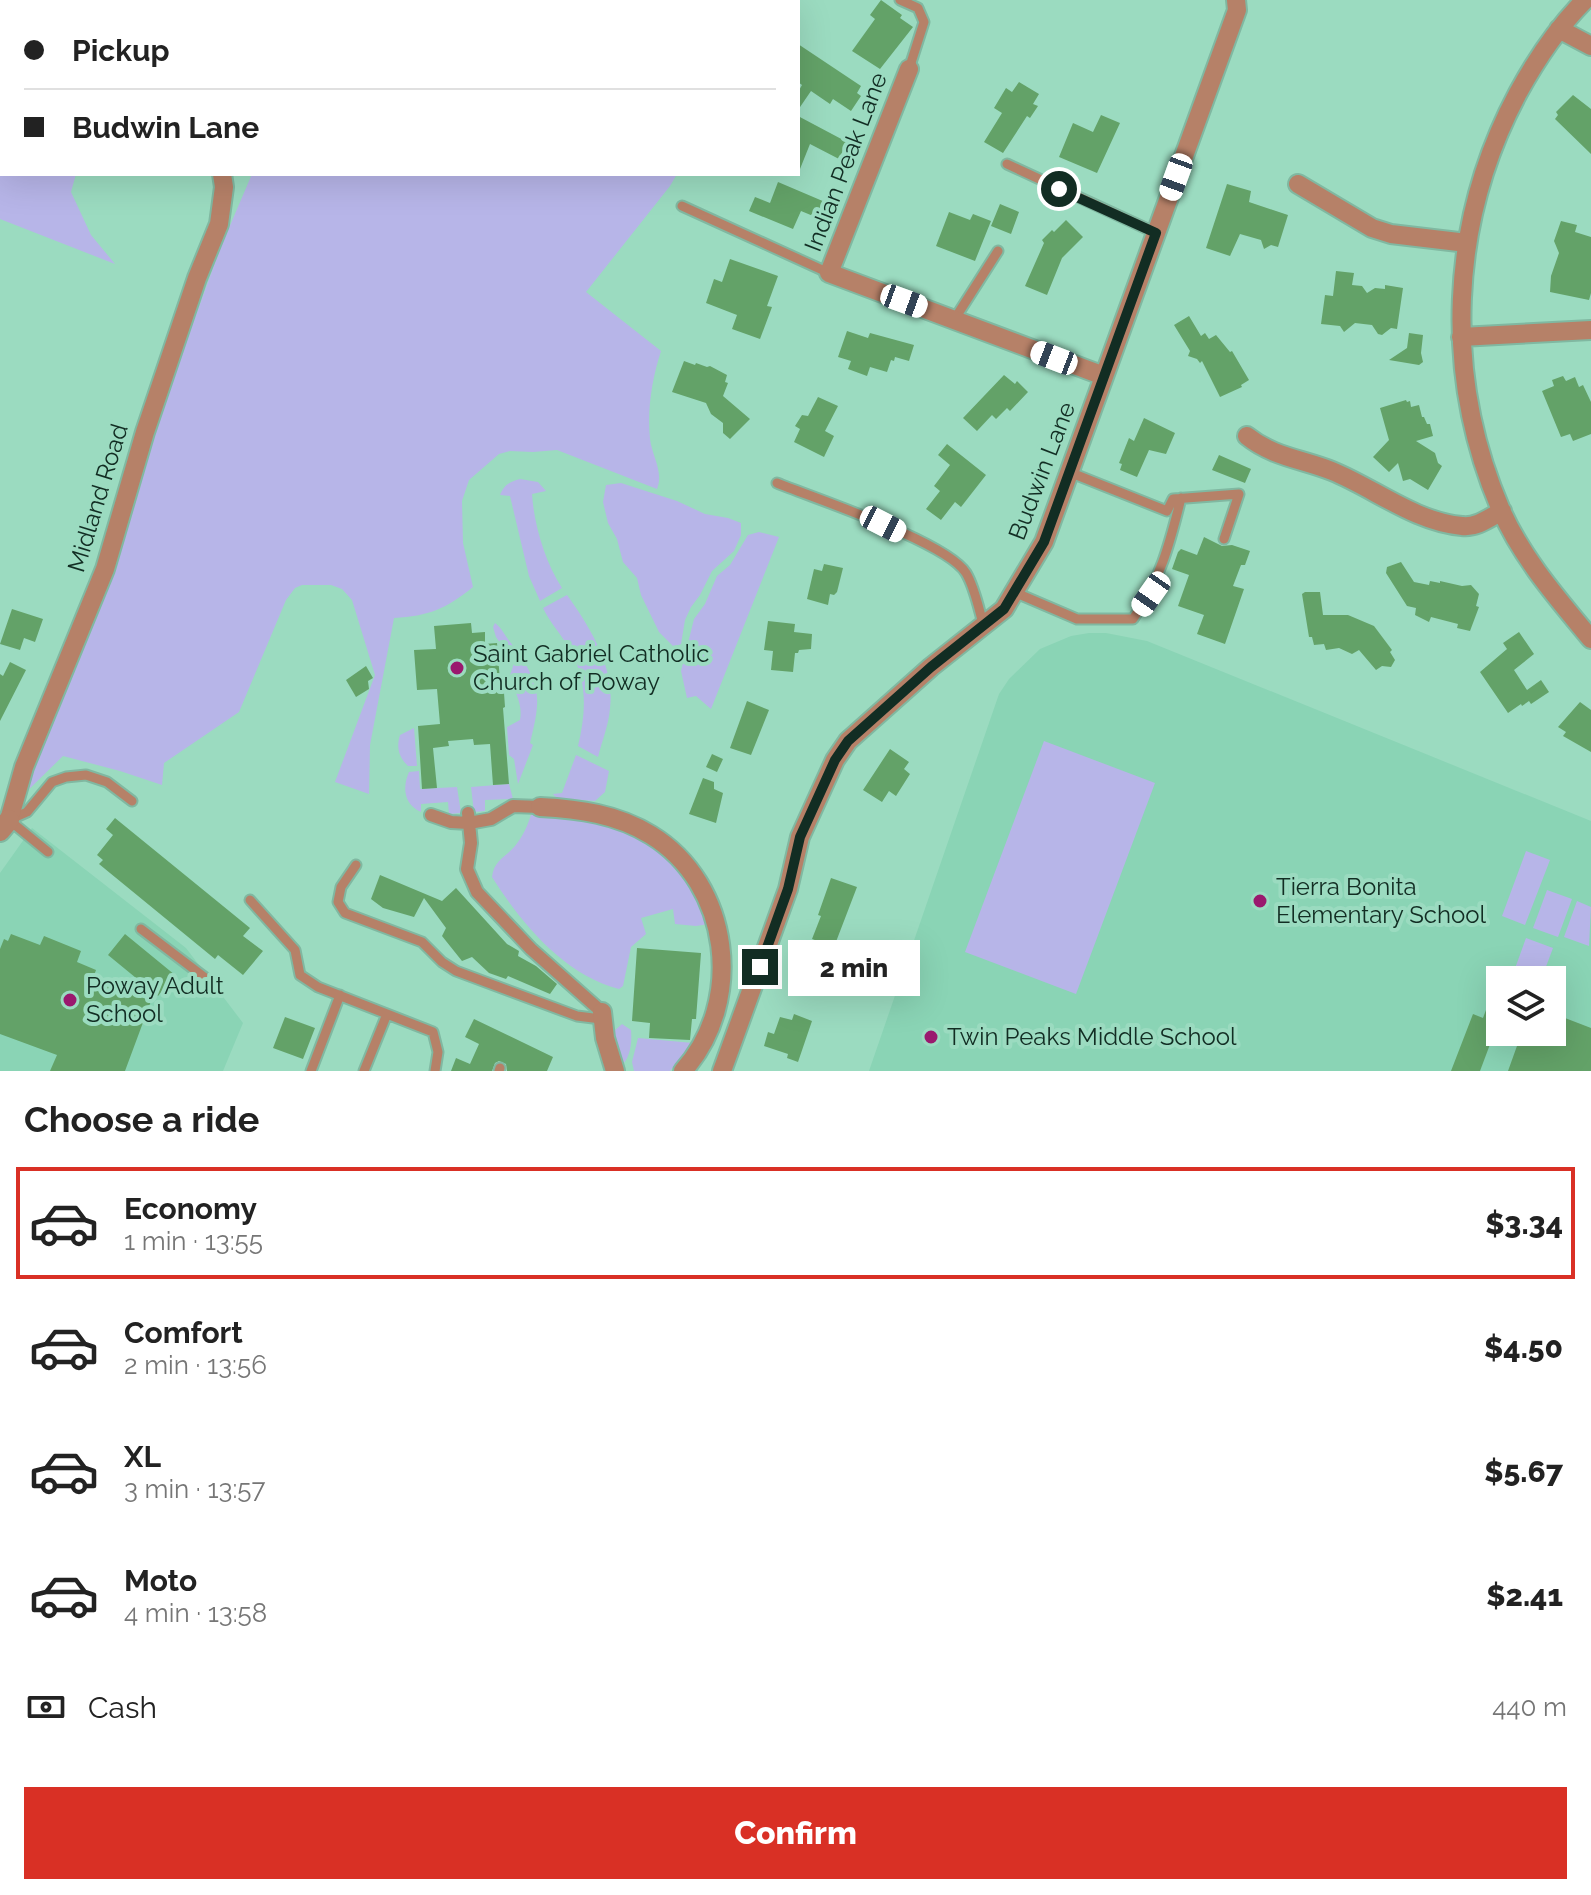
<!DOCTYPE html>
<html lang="en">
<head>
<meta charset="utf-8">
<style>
	:root { --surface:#fff; --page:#f6f6f6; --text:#222; --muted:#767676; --line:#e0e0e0; --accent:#d93025 }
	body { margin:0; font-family:Raleway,sans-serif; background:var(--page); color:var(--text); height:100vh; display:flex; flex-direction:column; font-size:30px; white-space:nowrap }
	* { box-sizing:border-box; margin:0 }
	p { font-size:26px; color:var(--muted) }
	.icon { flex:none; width:44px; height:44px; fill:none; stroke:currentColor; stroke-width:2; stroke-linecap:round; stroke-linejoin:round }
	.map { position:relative; height:1071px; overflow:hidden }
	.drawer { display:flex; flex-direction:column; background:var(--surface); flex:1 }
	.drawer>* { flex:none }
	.banner { position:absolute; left:0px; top:0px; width:800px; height:176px; box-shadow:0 8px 32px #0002; display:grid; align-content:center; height:176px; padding:0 24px; background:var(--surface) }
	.tools { position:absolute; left:1486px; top:966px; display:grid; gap:16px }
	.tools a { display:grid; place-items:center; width:80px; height:80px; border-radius:0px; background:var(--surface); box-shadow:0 8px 32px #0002; font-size:40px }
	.end { position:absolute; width:36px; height:36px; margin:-18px; border:10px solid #122d23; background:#fff; box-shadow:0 0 0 4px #fff }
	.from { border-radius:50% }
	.bubble { position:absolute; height:56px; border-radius:0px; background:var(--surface); box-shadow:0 8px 32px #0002; font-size:26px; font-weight:800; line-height:56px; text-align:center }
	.car { position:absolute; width:24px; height:48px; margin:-24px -12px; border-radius:10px; box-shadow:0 0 6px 2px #0007; background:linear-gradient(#fff 24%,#345 0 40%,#fff 0 76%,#345 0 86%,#fff 0) }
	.banner b { display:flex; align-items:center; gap:28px; height:76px; font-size:30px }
	.banner b+b { border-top:2px solid var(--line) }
	.banner i { width:20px; height:20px; background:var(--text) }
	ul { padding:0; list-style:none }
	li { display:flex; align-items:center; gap:24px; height:112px; margin:0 16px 12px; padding:0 8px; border:4px solid transparent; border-radius:0px }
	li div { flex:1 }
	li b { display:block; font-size:30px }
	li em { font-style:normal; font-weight:800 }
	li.on { border-color:var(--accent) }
	li>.icon { width:72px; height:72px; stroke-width:1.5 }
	h2 { padding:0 24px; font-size:36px; line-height:96px }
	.pay { display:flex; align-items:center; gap:20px; height:88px; padding:0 24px; font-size:30px }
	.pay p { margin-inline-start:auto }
	.primary-button { display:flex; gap:16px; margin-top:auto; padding:16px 24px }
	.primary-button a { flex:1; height:92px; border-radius:0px; background:var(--accent); color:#fff; font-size:32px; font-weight:800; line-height:92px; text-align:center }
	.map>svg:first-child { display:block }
</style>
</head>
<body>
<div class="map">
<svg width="1591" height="1071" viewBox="0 0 1591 1071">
	<rect width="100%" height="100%" fill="#9bdbc0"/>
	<path fill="#8ad4b5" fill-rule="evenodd" d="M1089,633H1106L1147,641L1591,821V1071H869L999,694L1009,679L1040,649L1071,636ZM1500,980H1552V1032H1500Z
		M32,828L186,948L243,1023L223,1071H0V873Z"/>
	<path fill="#b7b5e8" d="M0,0H132L2,2V174H76L71,192L91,235L115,264L0,219Z
		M328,0H770L327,2Z
		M252,174H677L670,186L586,292L661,351C652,379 647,409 650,439C652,456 664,472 657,489L557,450L533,452L510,451L499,454L469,480L462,501L463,543L473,587C446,609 429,616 394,618L370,745L369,794L335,782L375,675L352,600L342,589L331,585H302L295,588L286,600L239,712L164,763L162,785L120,771L63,756L20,798L220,249Z
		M520,479L538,482L546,491L532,494C534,525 545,562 562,588L540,601L529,576L510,496L500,495C504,485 509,482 520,479Z
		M621,483L677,501L705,514L728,518L741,523V535L734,551L712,571L700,595L691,607L685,620L681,644L674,647L659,632L641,595L637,578L623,562L617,539L608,523L603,502L606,485Z
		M759,532L779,537L711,709L696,696L687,698L681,671L694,619L705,604L717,576L730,565L748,535Z
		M567,595C590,627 615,667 610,708C609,724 602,741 598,757L578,746C586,713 588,681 570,650C562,635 550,623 543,608Z
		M495,623C502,628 505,636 511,643C541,684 542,695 530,743L533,745L518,784L514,759L509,755L507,727L520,720C523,704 515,691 509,679L514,663L496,637L493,627Z
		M414,728L417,766H408C399,757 396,748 400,735Z
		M1044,741L1155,783L1076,994L965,952Z
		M576,755L609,771L605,792L595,801L557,798L553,794L562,793Z
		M419,771L420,789L457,787L461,813L449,814L448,802L421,804V812C404,804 402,788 409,772Z
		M509,784L513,799L485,800V811L474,812L471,787Z
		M531,815C620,815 672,840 709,924L696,926L675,924L673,909L641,918L646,934L631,947L623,986L619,989C564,975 521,923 492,877C494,860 505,858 515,846C523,836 527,827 531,815Z
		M1526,851L1550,860L1525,925L1502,916Z
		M1547,890L1572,899L1558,937L1533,928Z
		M1577,901L1591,907L1589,946L1564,937Z
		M1526,938L1553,948L1541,980H1531L1513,974Z
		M622,1024L631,1030C632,1041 631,1055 623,1064L619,1060L612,1033Z
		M638,1038L693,1043L670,1071H634L632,1062Z"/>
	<path fill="#63a268" d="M881,0L902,15L900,18L913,27L880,69L852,51L875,19L870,15Z
		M798,44L861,86L857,93L861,96L851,111L833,99L830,104L811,91L798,110V92L802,85L798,82Z
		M1019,82L1039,94L1033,104L1038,106L1030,118L1027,116L1003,153L984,142L1002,113L994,108L1006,88L1012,92Z
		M1573,95L1591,109V154L1555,119L1558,115L1556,112Z
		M1101,115L1120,123L1097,173L1059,157L1073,123L1093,132Z
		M798,116L847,142L839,159L810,144L798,174Z
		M778,182L825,202L818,218L801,211L793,229L749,211L755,197L770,203Z
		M1227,184L1251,191L1249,202L1288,215L1278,247L1271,245L1264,249L1261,240L1240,234L1230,256L1206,248Z
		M1000,204L1019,212L1011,234L991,226Z
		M949,212L970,220L973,214L991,221L975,261L936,246Z
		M1066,220L1083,237L1062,258L1047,295L1025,286L1044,243L1042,240L1052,230L1054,232Z
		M1561,221L1577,225L1575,232L1591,237V293L1589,300L1550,292L1551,276L1559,253L1554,241Z
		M730,259L778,276L767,306L772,307L760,339L732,329L737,315L706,303L714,279L722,282Z
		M1336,271L1354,273L1352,285L1362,286L1367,293L1375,288L1385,289V285L1403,288L1397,329L1391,328L1382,335L1378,334L1372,325L1355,323L1344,332L1340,326L1321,324L1325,295L1333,296Z
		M1189,316L1201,336L1205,333L1209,339L1216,335L1230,352L1232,351L1249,380L1241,385L1242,387L1220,397L1202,361L1200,363L1197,359L1188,356L1190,351L1174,325Z
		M847,331L868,338L870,333L914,345L909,361L895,357L894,361L891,360L887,372L870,367L867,376L848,369L851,361L838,357Z
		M1409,333L1423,335L1421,353L1423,362L1419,365L1389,360L1407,348Z
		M684,361L695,365L696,363L707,367L710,366L727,375L725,382L728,383L723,396L750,419L730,439L723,433V423L711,414L706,403L672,392Z
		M1004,375L1015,384L1017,381L1028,392L1010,411L1007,408L996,419L992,415L977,431L963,418Z
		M1563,376L1566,381L1575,377L1579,387L1583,385L1591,402V434L1573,441L1570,434L1561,437L1542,391L1554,386L1552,380Z
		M818,397L838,406L825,431L834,436L824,457L794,442L800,429L795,426L802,415L808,416Z
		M1406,400L1407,402L1410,401L1411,407L1419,405L1422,417H1424L1427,424H1430L1433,436L1416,441L1435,453L1438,463L1442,466L1428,490L1410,479L1403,481L1398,463L1389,472L1373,457L1389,440L1380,408Z
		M1144,418L1175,433L1166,454L1149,450L1137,477L1120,470L1122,464L1119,463L1129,438L1134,441Z
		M947,444L986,475L961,507L955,502L941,520L926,509L940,491L934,486L950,465L938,455Z
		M1219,455L1251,469L1245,483L1212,470Z
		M1204,537L1222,546L1232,545L1250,551L1245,565H1241L1233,586L1244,589L1225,644L1197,634L1204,615L1178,606L1189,575L1172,569L1178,552L1181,549L1197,555Z
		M1401,562L1414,582L1429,585L1430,581L1440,583V581L1462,586L1471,585L1479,594L1476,606L1479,607L1470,631L1457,628L1458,624L1431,617L1429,622L1415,615L1416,608L1407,606L1386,573L1387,567Z
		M824,564L843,568L837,592L834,595L830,594L828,605L807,599L814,569L822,571Z
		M1305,592H1320L1323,615H1348L1374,626L1392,650L1390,652L1395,660L1391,667L1382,666L1376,670L1359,650L1352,654L1339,648L1326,650L1324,644L1314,645L1312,637H1309L1302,594Z
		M12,609L43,619L35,642L24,638L20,650L0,644Z
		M768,621L795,624L794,632L812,634L811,649L799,650L798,653H795L793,672L771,670L773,651L764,650Z
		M471,623L472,633L485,632V644L497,643L501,694L504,693L505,707L503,708L509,784L493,785L490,744L474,745L473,739L448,741L449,746L433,748L437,788L422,789L418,726L440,724L437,689L417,690L414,650L436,649L434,626Z
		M1519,632L1534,654L1514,670L1527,690L1541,680L1549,692L1531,704L1529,701L1522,706L1521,704L1508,713L1480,672L1507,649L1503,643Z
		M10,662L26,670L0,721V674L3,676Z
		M366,666L373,678L368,681L369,689L356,697L346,680Z
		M747,701L769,710L751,755L730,748Z
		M1580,702L1591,710V752L1563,736L1566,732L1558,727Z
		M890,749L909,762L904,769L910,774L896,796L889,791L882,802L863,790Z
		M712,754L723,759L717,772L706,767Z
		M703,778L714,782V789L723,793L716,823L689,814Z
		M115,818L250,928L243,936L263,951L243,975L218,955L215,959L99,864L103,860L97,855L113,835L106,829Z
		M380,875L442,901L456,888L507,944L519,951L518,956L536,966L557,984L550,994L508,976L506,979L489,973L472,957L462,961L442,936L446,928L424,898L414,917L383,908L371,899Z
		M831,878L857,887L834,947L812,939L821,916L818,915Z
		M11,934L40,945L44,936L81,951L77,962L96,970L93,978L151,1001L125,1071H50L57,1055L0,1034V949L4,939L8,941Z
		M125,934L175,975L169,981L172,984L165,993L162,991L158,996L108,955Z
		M637,948L701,953L696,1019H692L690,1040L649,1038L650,1023L632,1021Z
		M1499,975L1500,1024L1498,1023L1480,1071H1451L1473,1014L1483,1018Z
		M1552,1013L1591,1028V1071H1508L1522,1032H1552Z
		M794,1014L812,1021L798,1062L787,1058L788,1054L764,1046L768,1032L774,1034L780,1017L792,1020Z
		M285,1017L315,1028L303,1059L273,1048Z
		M474,1019L553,1057L547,1071H507L506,1064L499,1061L495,1063L492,1071H451L456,1058L470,1064L479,1044L465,1037Z"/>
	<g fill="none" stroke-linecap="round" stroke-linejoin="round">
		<defs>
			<path id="service" d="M245,0V2
				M900,0L918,8L924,22L909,69
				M1007,164L1156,233
				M682,206L829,273
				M954,320L998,251
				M1069,472L1167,511L1173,499L1239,494L1224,539
				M777,483C816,499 947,542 966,573C975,588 979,610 984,627
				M1014,592L1077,619H1133C1160,581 1170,543 1181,498
				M48,852L9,820L27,812L52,782L66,777L86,775L107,782L132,801
				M356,865L341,887L338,902L345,913L422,942L442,962L456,971L577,1016L601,1019
				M250,900L295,950L300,975L318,987L433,1032L438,1052L435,1071
				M141,929L216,986
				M311,1071L340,995
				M364,1071L387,1014
				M499,1071L500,1068"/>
			<path id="pedestrian" d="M468,813L471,843L467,869L477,892L531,949L602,1012
				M431,815L451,822L469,823L491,819L513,806L540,807"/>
			<path id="minor" d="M151,0L152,2
				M1585,0C1558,27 1536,60 1518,93C1449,222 1443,376 1501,510C1522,558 1558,599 1591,639
				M1559,29L1591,46
				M909,69L829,273L1104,376
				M1298,184L1372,228L1391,234L1467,243
				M1461,337L1591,330
				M1247,436C1273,457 1302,459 1332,471C1374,488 1415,522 1462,526C1476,528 1489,518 1502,511
				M540,807C579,809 617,814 651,835C731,884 745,1002 683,1071
				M9,820L24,767L105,569L145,432L197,278L219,224L224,187L222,174
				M602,1012L605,1038L615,1071
				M722,1071L788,889L800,837L835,760L848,741L931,667L1004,609L1044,542L1237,10L1236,0"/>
			<path id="tertiary" d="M0,831L9,820"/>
		</defs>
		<use href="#service" stroke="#80b8a1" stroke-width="13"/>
		<use href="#pedestrian" stroke="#80b8a1" stroke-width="16"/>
		<use href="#minor" stroke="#80b8a1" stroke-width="22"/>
		<use href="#tertiary" stroke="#80b8a1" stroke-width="24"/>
		<use href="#service" stroke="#b68168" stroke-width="9"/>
		<use href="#pedestrian" stroke="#b68168" stroke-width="12"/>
		<use href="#minor" stroke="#b68168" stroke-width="18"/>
		<use href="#tertiary" stroke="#b68168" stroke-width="20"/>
	</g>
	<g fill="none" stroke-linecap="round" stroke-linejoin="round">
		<path stroke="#122d23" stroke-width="10" d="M760,967L788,889L800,837L835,760L848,741L931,667L1004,609L1044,542L1156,233L1059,189"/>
	</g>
	<g fill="#9a196e" stroke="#9bdbc0" stroke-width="3">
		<circle cx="457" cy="668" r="8"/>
		<circle cx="1260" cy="901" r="8"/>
		<circle cx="70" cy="1000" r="8"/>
		<circle cx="931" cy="1037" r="8"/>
	</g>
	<g text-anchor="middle" stroke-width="8" stroke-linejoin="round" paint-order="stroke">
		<g font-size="24" fill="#122d23" stroke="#9bdbc0">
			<text transform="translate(846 162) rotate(-69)" y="8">Indian Peak Lane</text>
			<text transform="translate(1042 471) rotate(-69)" y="8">Budwin Lane</text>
			<text transform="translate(98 498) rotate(-73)" y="8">Midland Road</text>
		</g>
		<g font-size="24" fill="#122d23" stroke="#9bdbc0" text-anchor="start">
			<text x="473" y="662">Saint Gabriel Catholic<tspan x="473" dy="28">Church of Poway</tspan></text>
			<text x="1276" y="895">Tierra Bonita<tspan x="1276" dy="28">Elementary School</tspan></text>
			<text x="86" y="994">Poway Adult<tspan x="86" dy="28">School</tspan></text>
			<text x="947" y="1045">Twin Peaks Middle School</text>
		</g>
	</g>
</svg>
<div class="tools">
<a><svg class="icon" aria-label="layers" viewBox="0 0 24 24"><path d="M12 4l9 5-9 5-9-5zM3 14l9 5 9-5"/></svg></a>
</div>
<i class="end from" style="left:1059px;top:189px"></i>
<i class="end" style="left:760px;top:967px"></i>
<div class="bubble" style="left:788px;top:940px;width:132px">2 min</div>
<i class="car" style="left:1176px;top:177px;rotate:200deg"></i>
<i class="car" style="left:904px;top:301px;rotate:110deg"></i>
<i class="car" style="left:1054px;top:358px;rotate:291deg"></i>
<i class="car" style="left:883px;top:524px;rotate:117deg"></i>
<i class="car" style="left:1151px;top:594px;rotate:215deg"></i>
<div class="banner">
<b><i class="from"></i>Pickup</b>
<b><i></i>Budwin Lane</b>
</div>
</div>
<section class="drawer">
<h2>Choose a ride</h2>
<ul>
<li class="on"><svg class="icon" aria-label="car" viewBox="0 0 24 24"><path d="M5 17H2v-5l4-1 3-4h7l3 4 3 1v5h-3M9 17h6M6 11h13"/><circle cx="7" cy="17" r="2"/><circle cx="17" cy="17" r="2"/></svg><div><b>Economy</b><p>1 min · 13:55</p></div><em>$3.34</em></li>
<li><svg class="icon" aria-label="car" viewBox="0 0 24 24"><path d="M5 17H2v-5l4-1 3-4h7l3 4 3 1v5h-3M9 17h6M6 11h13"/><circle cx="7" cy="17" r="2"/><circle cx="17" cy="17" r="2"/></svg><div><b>Comfort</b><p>2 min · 13:56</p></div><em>$4.50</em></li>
<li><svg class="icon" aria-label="car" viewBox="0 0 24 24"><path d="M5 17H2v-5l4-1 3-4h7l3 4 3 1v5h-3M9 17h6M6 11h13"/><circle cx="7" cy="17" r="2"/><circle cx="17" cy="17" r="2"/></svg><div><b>XL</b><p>3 min · 13:57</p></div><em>$5.67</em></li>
<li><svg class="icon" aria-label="car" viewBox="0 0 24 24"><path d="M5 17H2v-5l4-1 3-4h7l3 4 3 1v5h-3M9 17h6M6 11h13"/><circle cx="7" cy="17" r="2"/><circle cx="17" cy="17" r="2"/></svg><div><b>Moto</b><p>4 min · 13:58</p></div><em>$2.41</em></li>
</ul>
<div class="pay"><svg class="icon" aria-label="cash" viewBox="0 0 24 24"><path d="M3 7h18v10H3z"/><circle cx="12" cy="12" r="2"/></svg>Cash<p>440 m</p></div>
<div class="primary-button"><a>Confirm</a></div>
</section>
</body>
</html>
